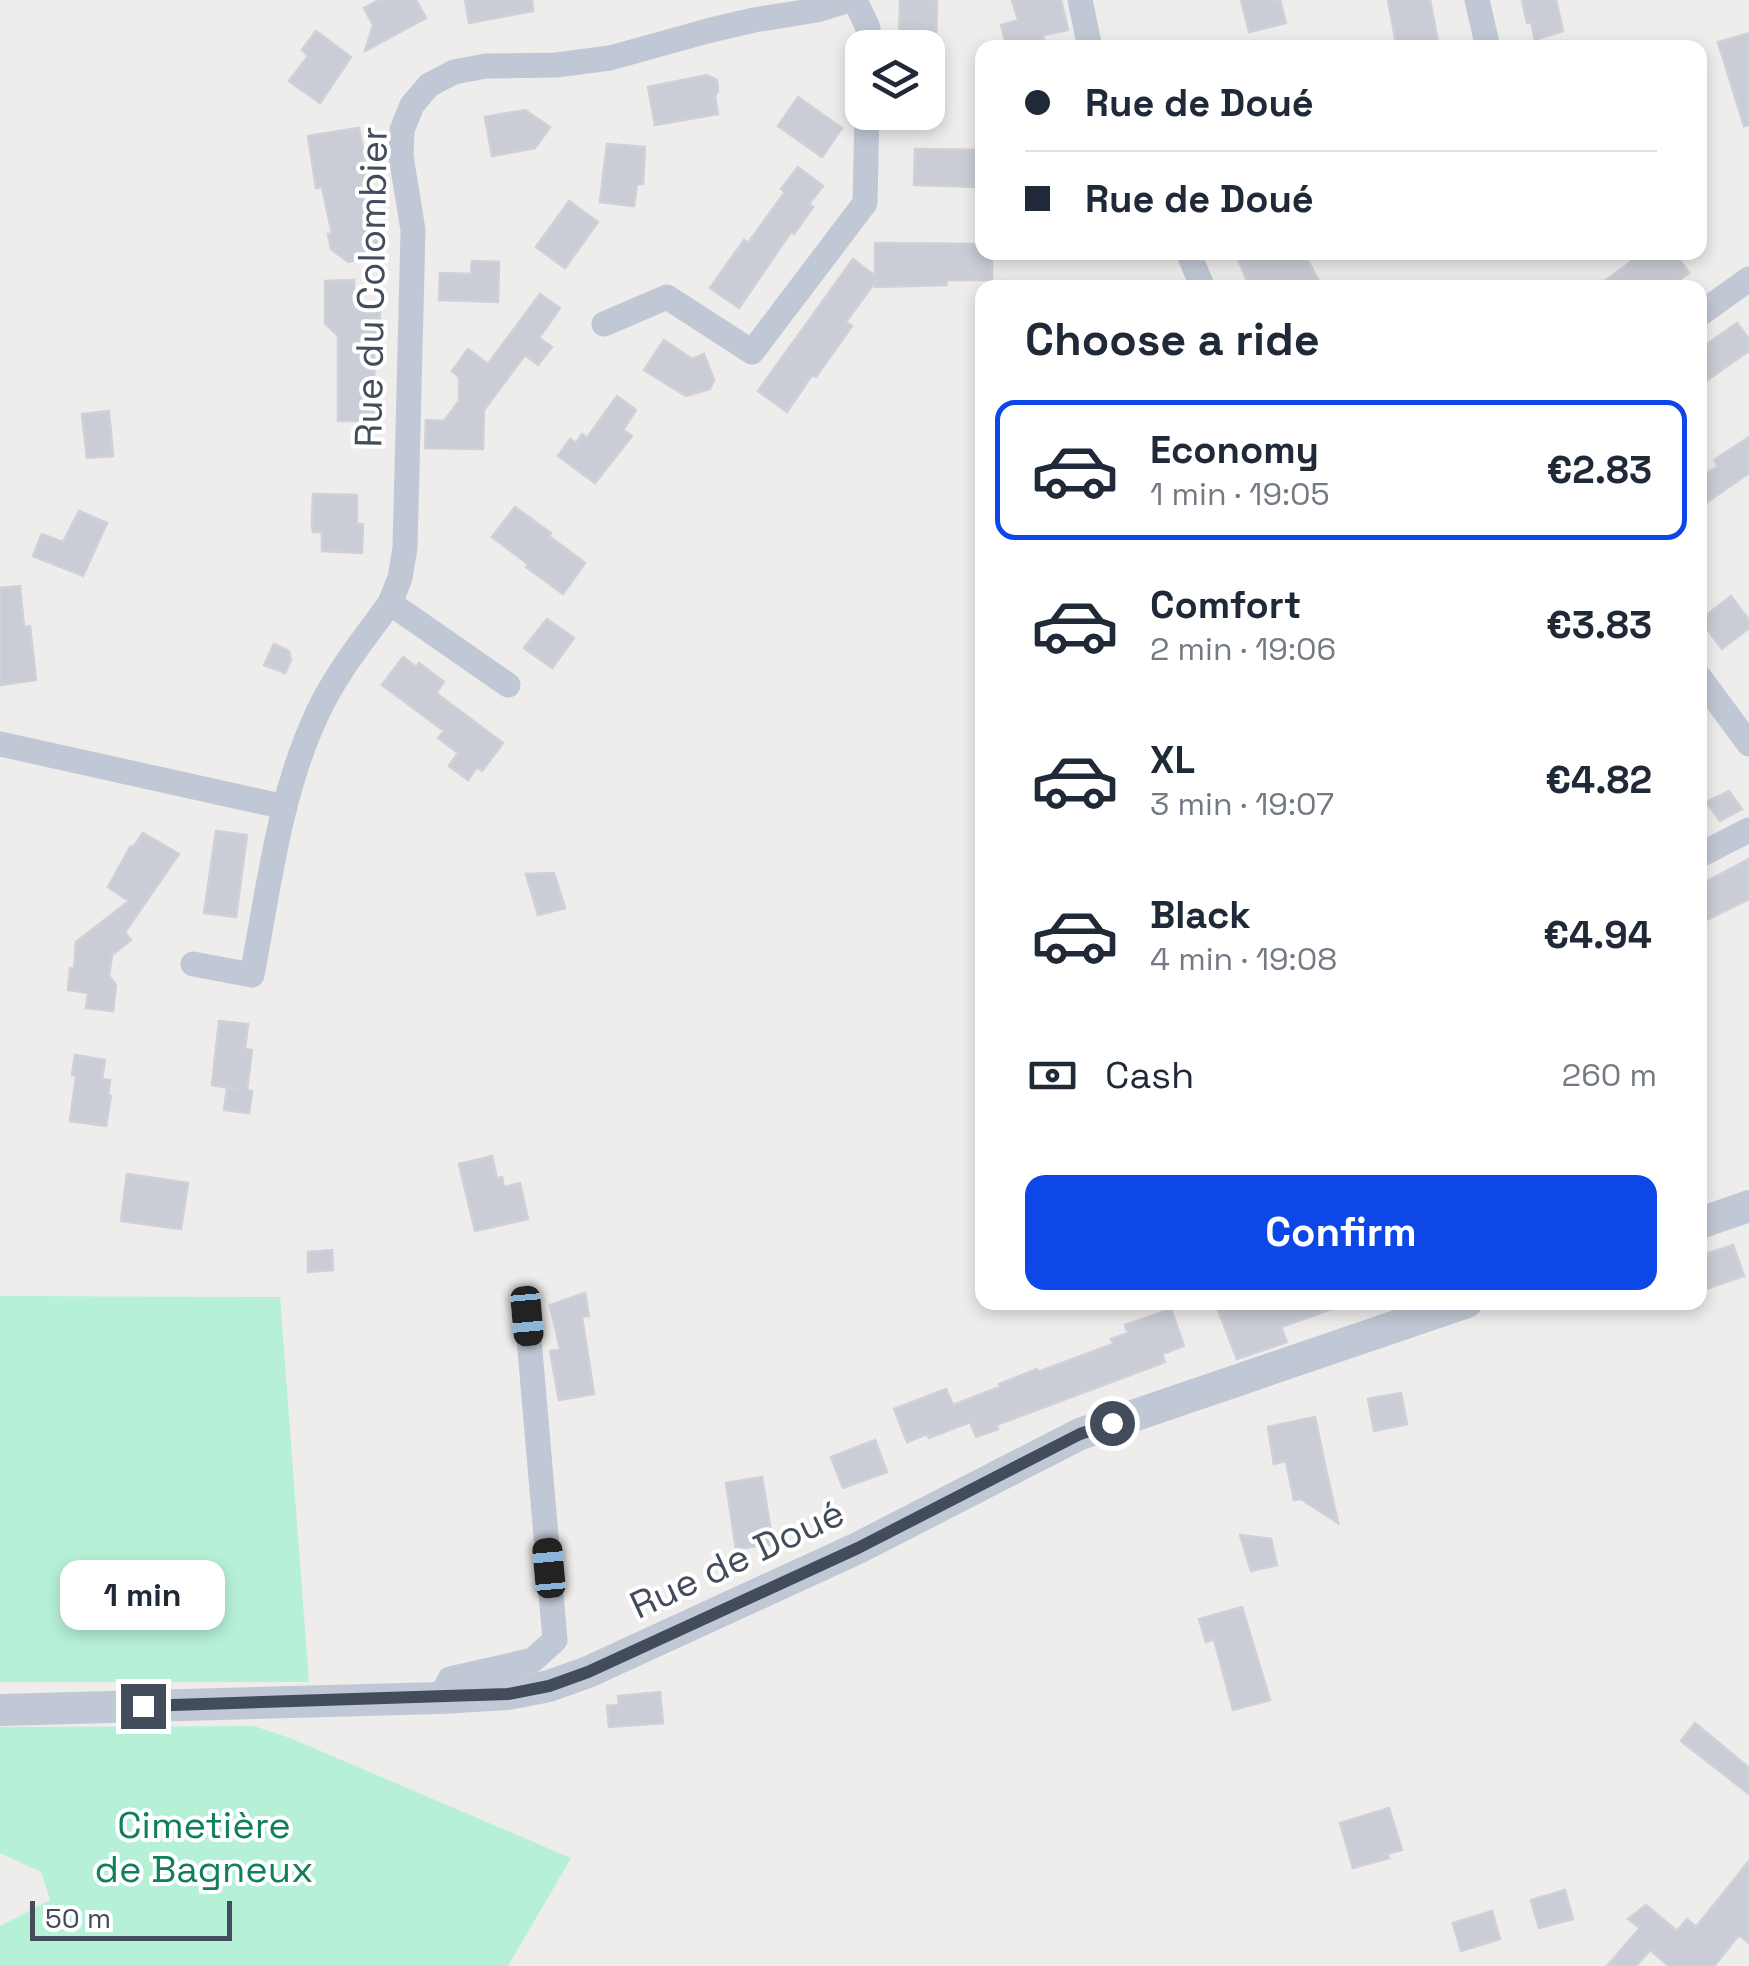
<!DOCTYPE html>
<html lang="en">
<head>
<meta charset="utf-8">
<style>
	:root { --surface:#fff; --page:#f2f2f3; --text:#1f2937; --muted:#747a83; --line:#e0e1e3; --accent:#0d47e8 }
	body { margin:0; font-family:"Space Grotesk",sans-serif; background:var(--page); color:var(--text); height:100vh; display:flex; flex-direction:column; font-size:38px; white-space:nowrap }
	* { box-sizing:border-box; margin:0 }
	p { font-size:32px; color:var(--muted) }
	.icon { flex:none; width:55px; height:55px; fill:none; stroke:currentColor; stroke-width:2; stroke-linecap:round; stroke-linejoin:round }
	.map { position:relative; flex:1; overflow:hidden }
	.side { position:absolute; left:975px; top:280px; width:732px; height:1030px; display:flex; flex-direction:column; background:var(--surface); border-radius:20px; box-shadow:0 5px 15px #0003 }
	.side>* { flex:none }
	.guide { position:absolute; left:975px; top:40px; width:732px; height:220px; border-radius:20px; box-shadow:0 5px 15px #0003; display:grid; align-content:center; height:220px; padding:0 50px; background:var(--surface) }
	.fabs { position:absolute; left:845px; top:30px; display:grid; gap:20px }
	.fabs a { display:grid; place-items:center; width:100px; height:100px; border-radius:20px; background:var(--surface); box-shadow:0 5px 15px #0003; font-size:50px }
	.scale { position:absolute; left:30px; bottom:25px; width:202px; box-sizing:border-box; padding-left:10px; border:5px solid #434c5b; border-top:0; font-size:28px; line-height:35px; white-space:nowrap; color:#434c5b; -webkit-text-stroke:8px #fff; paint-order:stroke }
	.end { position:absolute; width:45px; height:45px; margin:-22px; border:12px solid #434c5b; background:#fff; box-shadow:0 0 0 5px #fff }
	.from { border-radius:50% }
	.bubble { position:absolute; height:70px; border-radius:20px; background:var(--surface); box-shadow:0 5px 15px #0003; font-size:32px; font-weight:700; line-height:70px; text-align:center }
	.car { position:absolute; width:30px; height:60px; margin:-30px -15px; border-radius:12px; box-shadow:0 0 8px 2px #0007; background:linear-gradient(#222 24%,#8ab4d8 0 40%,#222 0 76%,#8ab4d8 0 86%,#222 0) }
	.guide b { display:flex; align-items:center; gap:35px; height:95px; font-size:38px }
	.guide b+b { border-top:2px solid var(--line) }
	.guide i { width:25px; height:25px; background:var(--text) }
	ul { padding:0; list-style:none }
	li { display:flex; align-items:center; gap:30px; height:140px; margin:0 20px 15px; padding:0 30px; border:5px solid transparent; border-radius:20px }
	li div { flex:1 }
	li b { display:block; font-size:38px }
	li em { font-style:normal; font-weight:700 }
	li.on { border-color:var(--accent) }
	li>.icon { width:90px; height:90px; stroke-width:1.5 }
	h2 { padding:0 50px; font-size:45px; line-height:120px }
	.pay { display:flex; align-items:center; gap:25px; height:110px; padding:0 50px; font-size:38px }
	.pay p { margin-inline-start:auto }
	.cta { display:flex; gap:20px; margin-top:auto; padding:20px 50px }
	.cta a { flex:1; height:115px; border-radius:20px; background:var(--accent); color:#fff; font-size:40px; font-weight:700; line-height:115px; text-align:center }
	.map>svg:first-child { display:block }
</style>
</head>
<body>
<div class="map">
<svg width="1749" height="1966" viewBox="0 0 1749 1966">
	<rect width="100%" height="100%" fill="#efecec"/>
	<path fill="#b6f1d7" d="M0,1296L280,1297L309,1682H0Z
		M254,1726L290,1738L571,1858L508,1966H0V1926L50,1900L41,1872L0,1853V1727Z"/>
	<path fill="#cacdd5" stroke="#cfd0d8" stroke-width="2.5" d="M379,0H416L426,18L365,51L373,25L364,8Z
		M465,0H532L533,11L469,23Z
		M900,0H937L936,48H899Z
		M1012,0H1061L1068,30L1043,35L1045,48H1007L1001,25L1018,20Z
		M1241,0H1280L1286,23L1249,32Z
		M1388,0H1430L1439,48H1397Z
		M1522,0H1556L1563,31L1535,40L1531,22L1527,23Z
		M316,31L351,57L320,103L289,81L308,56L302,50Z
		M1749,33V125L1744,126L1718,42Z
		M707,75L717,80L718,91L715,96L718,114L655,125L648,87Z
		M798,97L842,128L822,157L778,126Z
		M525,110L550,127L535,148L492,156L485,117Z
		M359,128L365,160H363L365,180L361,181L368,224L374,223L380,256L348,262L331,249L328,234H332L322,187L316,188L308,136Z
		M607,144L645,147L643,184H637L634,206L600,202Z
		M915,149L980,150L979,161H982V187L914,185Z
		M798,167L823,186L809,204L813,207L794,234L791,232L739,308L710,288L744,240L748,243L785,192L781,189Z
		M569,201L598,222L565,268L536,247Z
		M875,243L982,244V252H992V280H947L946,285L875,287V282L846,322L852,326L816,377L812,375L787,412L758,391L853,259L875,276Z
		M1235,252H1303L1323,288H1250Z
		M1625,252H1674L1689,273L1668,288H1595L1631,262Z
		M472,261L499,262L498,302L439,300L440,273L471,274Z
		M354,280V302L380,303V334H374L375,421H338V336L325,323V281Z
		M540,294L560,308L539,338L552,347L538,365L525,355L484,410L483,449L425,448L426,420L444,421L459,401V377L452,371L468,349L488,364Z
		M1737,323L1749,339V351L1700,385V349Z
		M664,340L692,359L704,354L714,380L710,389L686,396L644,370Z
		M617,396L636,410L623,430L632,436L595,483L558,456L570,439L576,443L582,434L587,438Z
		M109,411L113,456L87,458L82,414Z
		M1749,437V473L1700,507V478L1718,466L1714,460Z
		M313,494L357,495V524H363L362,553L322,551V532H313L312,524Z
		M515,507L551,533L549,536L585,563L563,594L526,567L528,564L492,537Z
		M79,511L107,523L83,576L33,556L42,534L63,542Z
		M20,586L24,627L30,626L36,680L0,685V588Z
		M1731,596L1749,620V628L1722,649L1700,620Z
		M547,619L574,638L552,668L524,648Z
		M274,644L289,651L291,660L285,673L264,665Z
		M403,657L416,667L419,663L444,682L436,693L503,743L482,771L477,767L468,780L449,766L458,753L438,738L444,731L382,685Z
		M1729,791L1742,809L1720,821L1706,802Z
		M216,831L247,835L236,917L204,913Z
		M143,833L179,854L125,932L131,940L112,955L109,976L116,985L113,1011L86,1008L88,993L68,990L70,968L74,969L76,942L129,901L108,887L130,847L134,846Z
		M1749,859V899L1700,923V885Z
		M554,873L565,908L538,915L526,874Z
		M219,1021L248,1024L245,1049L252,1050L247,1090L252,1091L249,1113L224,1110L227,1088L240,1090L212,1085Z
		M75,1055L105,1060L102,1079L110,1080L108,1096H111L106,1126L70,1121L76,1076L72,1075Z
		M492,1156L497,1178L502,1177L504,1187L520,1183L528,1219L475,1231L459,1164Z
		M127,1174L188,1183L181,1229L121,1221Z
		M1733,1245L1744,1276L1700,1291V1256Z
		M332,1250L333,1270L308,1272V1252Z
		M585,1293L589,1316L582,1317L594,1394L559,1400L550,1351L560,1349L550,1305Z
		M1230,1302H1342V1305L1281,1327L1287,1342L1237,1359L1217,1307Z
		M1171,1309L1184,1346L1162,1354L1165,1362L996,1425L998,1429L976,1437L970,1422L929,1438L927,1434L907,1442L894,1409L946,1389L953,1405L1000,1387L999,1384L1037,1369L1038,1372L1113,1344L1111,1339L1128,1333L1125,1325Z
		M1401,1393L1407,1424L1374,1431L1368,1399Z
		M1315,1417L1327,1474L1338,1523L1301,1499L1294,1500L1286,1461L1274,1464L1268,1427Z
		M875,1440L887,1472L843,1488L831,1457Z
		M762,1477L773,1544L736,1549L726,1483Z
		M1240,1535L1271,1539L1277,1565L1251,1571Z
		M1242,1607L1270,1700L1233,1710L1214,1639L1206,1642L1199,1619Z
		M660,1692L663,1723L609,1727L607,1706L619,1705L618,1696Z
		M1695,1723L1749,1768V1794L1681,1741Z
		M1389,1808L1402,1850L1387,1854L1389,1858L1353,1868L1340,1823Z
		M1749,1861V1943L1739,1935L1714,1966H1669L1650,1950L1636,1966H1607L1640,1928L1628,1919L1646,1905L1677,1931L1687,1919L1696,1927Z
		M1565,1890L1573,1919L1539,1928L1531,1900Z
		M1492,1911L1500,1939L1461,1951L1453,1923Z"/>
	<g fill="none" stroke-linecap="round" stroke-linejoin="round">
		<path stroke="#c1c8d5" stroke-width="25" d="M855,0L868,28V48
			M1080,0L1090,48
			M1477,0L1488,48
			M1188,252L1203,288
			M1700,314L1749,279
			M604,324L667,297L752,352L865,203L867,112
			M1700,678L1749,744
			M508,685L390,603L400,578L405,548L413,230L401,156L402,130L412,105L429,85L454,72L486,66L556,65L610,58L711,30L754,20L817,10L849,0
			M0,744L285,807
			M1700,855L1749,830
			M193,964L252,975C269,887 279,794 318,712C336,673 365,638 390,603
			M440,1698L450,1679L533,1660L555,1640L527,1316"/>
		<path stroke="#c1c8d5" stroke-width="32" d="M1700,1223L1749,1206
			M0,1710L440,1698L508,1694L549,1686L588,1672L858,1548L1080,1434L1467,1302"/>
	</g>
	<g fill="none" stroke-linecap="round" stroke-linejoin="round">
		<path stroke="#434c5b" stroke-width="12" d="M143,1706L508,1694L549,1686L588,1672L858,1548L1080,1434L1112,1423"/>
	</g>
	<g text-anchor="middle" stroke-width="8" stroke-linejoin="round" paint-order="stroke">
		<g font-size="38" fill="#434c5b" stroke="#fff">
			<text transform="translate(371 287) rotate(-89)" y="13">Rue du Colombier</text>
			<text transform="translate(737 1559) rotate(-25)" y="13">Rue de Doué</text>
		</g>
		<g font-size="38" fill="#107f5b" stroke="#fff">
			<text x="204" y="1838">Cimetière<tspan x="204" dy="44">de Bagneux</tspan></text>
		</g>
	</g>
</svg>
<div class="fabs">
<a><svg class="icon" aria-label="layers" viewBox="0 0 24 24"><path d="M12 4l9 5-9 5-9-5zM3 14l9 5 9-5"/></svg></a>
</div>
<div class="scale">50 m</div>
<i class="end from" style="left:1112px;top:1423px"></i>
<i class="end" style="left:143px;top:1706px"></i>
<div class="bubble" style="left:60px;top:1560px;width:165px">1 min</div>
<i class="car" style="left:527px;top:1316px;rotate:175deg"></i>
<i class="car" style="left:549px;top:1568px;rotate:355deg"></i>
<div class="guide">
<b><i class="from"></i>Rue de Doué</b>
<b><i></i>Rue de Doué</b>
</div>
<section class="side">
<h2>Choose a ride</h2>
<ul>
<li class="on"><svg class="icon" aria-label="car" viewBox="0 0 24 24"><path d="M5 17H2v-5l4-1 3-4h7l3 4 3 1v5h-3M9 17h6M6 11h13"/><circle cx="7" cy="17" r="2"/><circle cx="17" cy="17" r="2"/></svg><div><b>Economy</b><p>1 min · 19:05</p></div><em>€2.83</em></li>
<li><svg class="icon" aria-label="car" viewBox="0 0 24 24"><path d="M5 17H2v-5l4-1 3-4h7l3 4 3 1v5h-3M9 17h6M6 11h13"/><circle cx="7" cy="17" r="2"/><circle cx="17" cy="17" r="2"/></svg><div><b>Comfort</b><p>2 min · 19:06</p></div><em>€3.83</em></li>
<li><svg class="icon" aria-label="car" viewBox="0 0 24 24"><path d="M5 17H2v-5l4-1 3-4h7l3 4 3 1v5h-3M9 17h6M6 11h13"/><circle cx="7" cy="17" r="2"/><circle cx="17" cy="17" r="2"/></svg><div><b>XL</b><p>3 min · 19:07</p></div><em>€4.82</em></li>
<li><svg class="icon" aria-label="car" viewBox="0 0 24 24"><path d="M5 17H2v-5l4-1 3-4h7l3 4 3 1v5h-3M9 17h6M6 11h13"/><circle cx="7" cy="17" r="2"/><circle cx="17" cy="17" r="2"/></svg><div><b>Black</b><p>4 min · 19:08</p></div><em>€4.94</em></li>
</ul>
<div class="pay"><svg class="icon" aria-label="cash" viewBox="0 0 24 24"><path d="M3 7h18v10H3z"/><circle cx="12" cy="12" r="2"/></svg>Cash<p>260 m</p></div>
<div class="cta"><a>Confirm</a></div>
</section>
</div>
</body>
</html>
